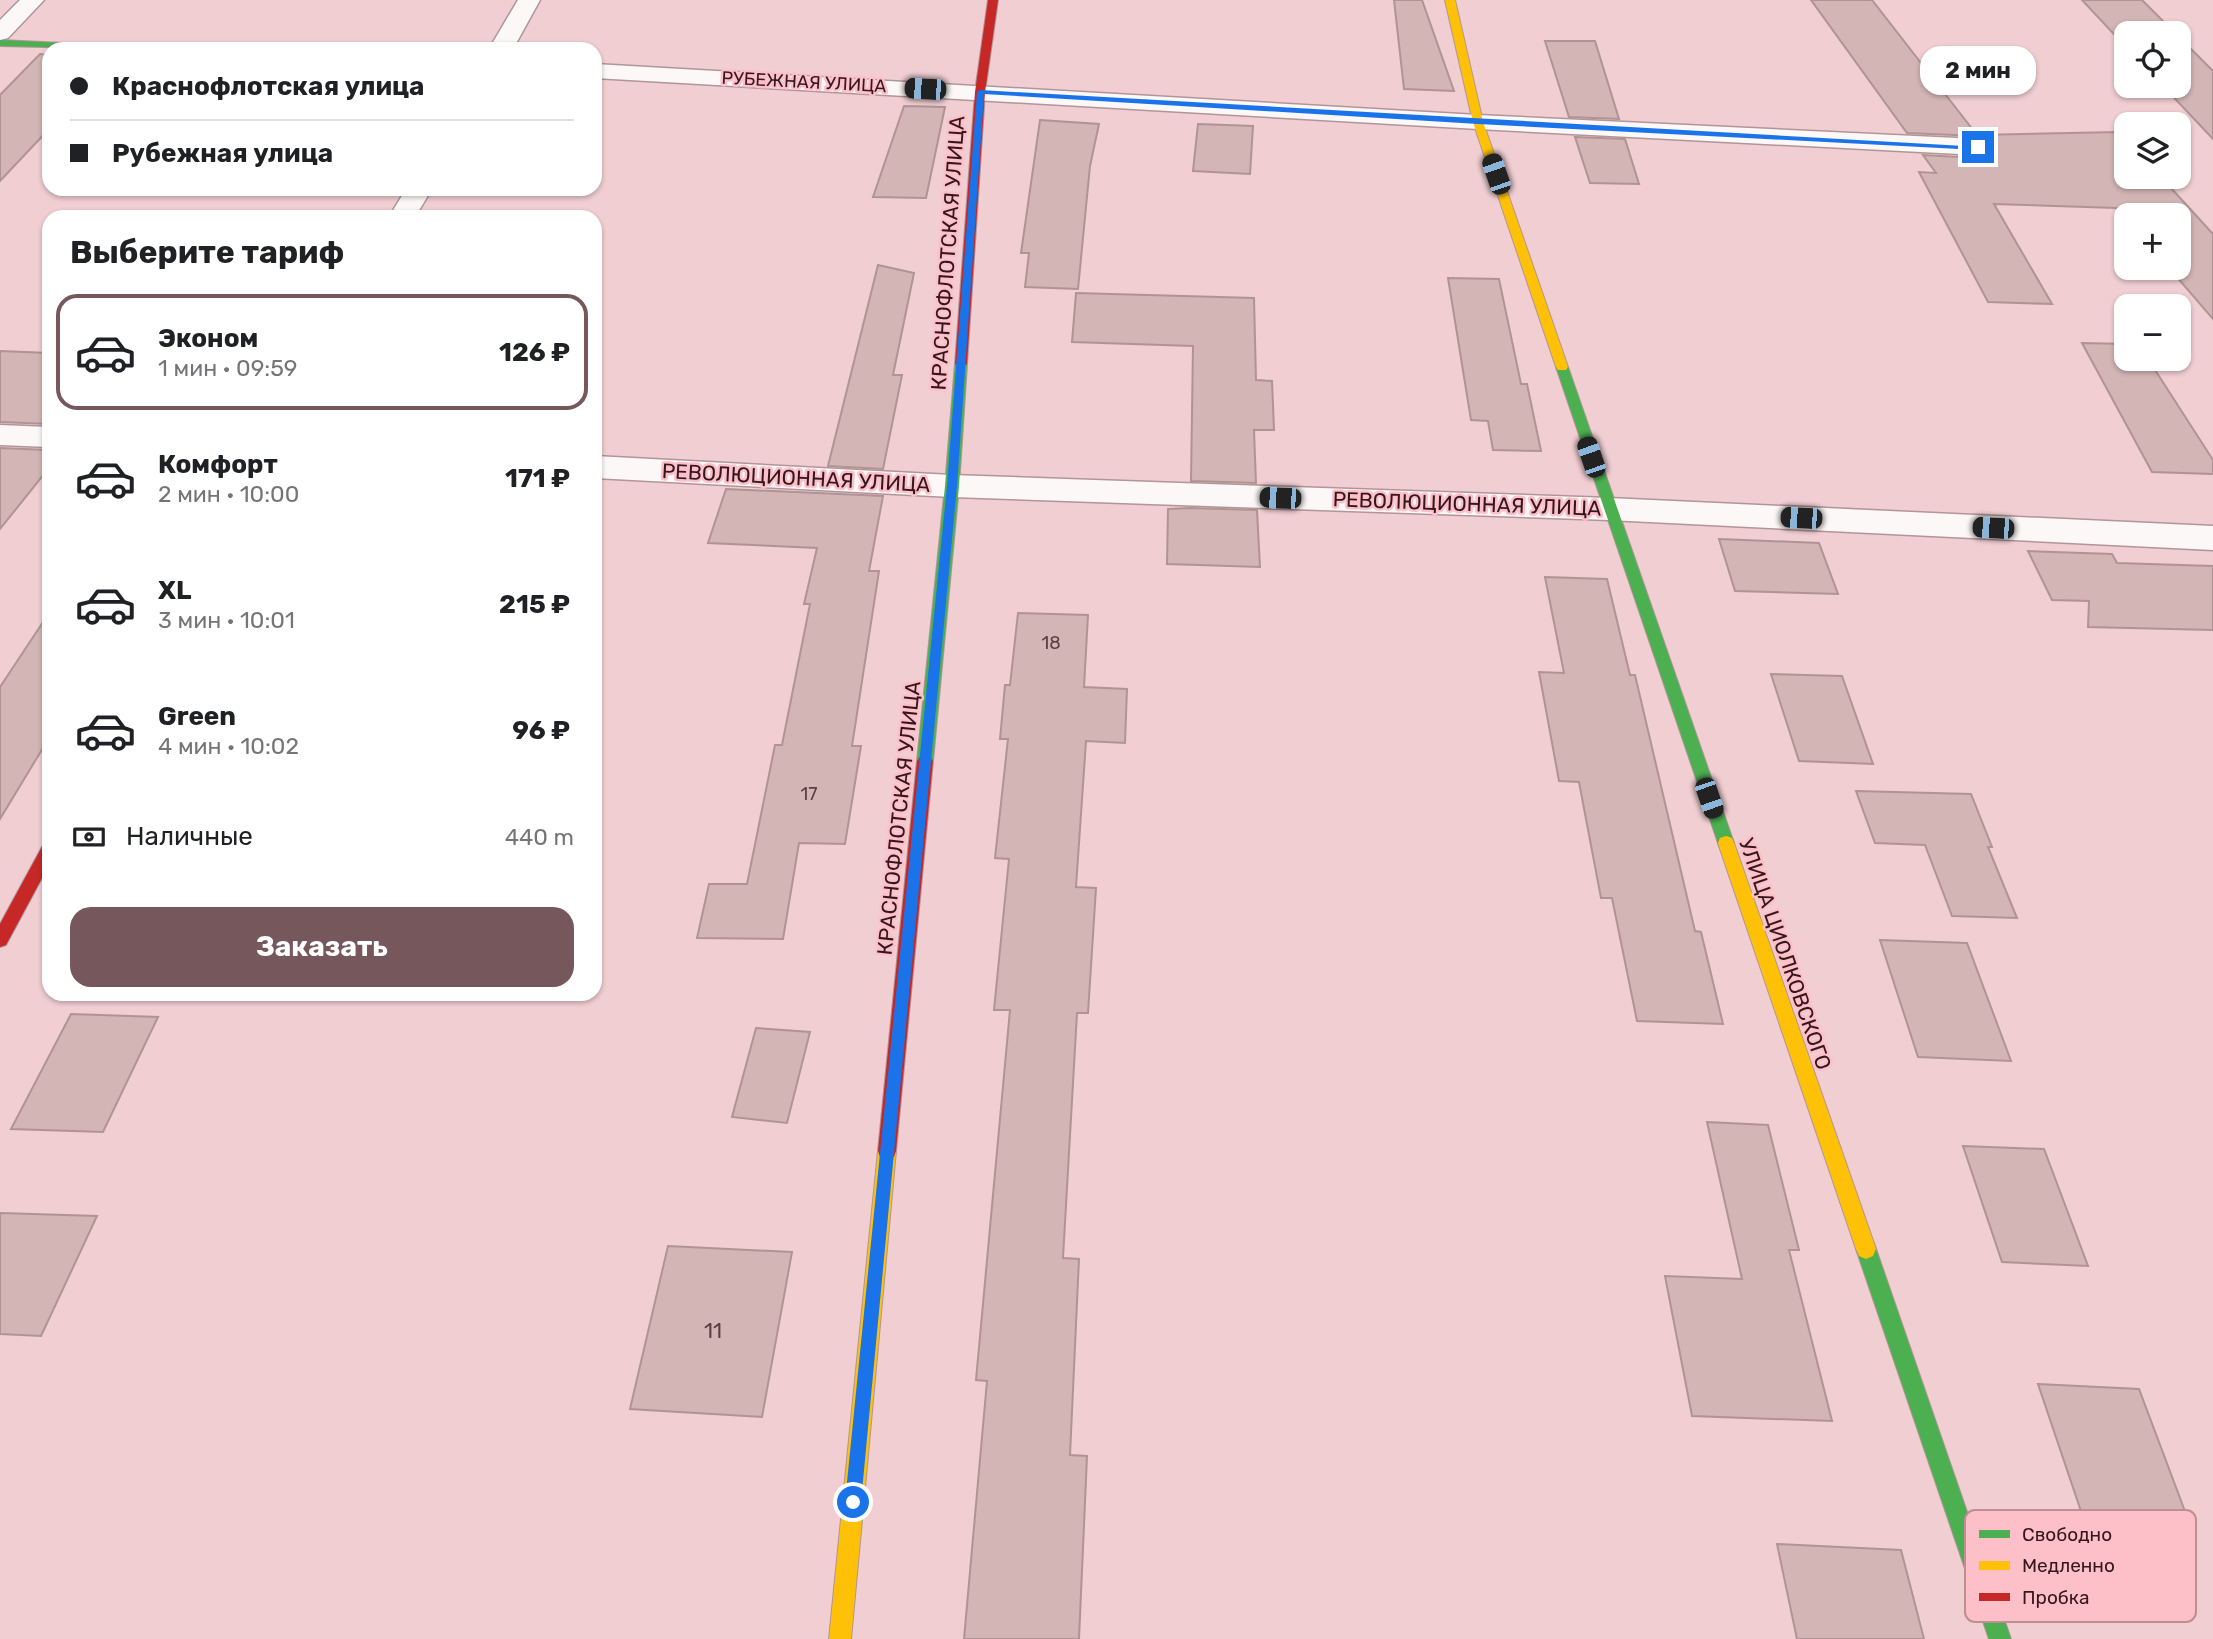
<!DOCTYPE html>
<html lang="ru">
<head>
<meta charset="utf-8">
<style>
	:root { --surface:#fff; --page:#f6f6f6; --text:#202124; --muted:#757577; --line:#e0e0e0; --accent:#75575c }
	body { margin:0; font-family:Rubik,sans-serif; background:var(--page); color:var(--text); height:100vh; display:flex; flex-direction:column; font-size:26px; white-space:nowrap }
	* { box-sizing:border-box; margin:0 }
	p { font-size:23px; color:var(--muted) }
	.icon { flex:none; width:38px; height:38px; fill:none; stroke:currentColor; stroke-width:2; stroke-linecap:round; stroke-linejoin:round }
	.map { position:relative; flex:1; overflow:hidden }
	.details { position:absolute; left:42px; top:210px; width:560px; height:791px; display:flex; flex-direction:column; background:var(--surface); border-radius:21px; box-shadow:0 2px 5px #0004 }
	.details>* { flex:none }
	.banner { position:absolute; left:42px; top:42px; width:560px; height:154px; border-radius:21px; box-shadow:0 2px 5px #0004; display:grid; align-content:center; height:154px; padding:0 28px; background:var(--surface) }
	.fabs { position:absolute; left:2114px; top:21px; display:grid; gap:14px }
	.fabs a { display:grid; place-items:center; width:77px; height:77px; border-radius:14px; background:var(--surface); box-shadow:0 2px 5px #0004; font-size:35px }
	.end { position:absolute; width:32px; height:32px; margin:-16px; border:9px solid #1a73e8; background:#fff; box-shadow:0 0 0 4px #fff }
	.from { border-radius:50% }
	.bubble { position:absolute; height:49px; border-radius:21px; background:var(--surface); box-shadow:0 2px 5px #0004; font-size:23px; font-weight:700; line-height:49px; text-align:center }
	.car { position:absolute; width:21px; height:42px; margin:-21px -10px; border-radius:9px; box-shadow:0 0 5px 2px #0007; background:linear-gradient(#222 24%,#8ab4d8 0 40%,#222 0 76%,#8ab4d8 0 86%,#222 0) }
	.banner b { display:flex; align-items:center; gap:24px; height:66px; font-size:26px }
	.banner b+b { border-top:2px solid var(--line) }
	.banner i { width:18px; height:18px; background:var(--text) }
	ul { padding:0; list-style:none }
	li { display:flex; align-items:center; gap:21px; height:116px; margin:0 14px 10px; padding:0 14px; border:4px solid transparent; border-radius:21px }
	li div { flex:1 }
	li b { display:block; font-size:26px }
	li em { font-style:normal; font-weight:700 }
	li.on { border-color:var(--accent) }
	li>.icon { width:63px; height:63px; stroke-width:1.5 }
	h2 { padding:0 28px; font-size:32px; line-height:84px }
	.pay { display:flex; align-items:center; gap:18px; height:77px; padding:0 28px; font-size:26px }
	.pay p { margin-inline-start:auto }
	.cta { display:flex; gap:14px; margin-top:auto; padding:14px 28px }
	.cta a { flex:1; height:80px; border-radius:21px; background:var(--accent); color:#fff; font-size:28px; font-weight:700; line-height:80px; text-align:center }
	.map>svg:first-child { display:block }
</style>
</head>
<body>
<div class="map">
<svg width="2213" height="1639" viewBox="0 0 2213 1639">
	<rect width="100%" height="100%" fill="#f0ced2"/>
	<path fill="#d2b5b4" stroke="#b09494" stroke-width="2" d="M1394,0H1422L1454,91L1404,89Z
		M1811,0H1872L1977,135L2119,132L2126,139V177H2161L2213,234V319L2169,268H2179V215H2126V218L2117,208L1994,204L2052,304L1988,302L1919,172L1936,173L1923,155L1978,158L1989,154L1993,145L1988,140L1978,136L1907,133Z
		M2082,0H2142L2175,33H2126V47Z
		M2179,37L2213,71V139L2163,86H2179Z
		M1545,41H1595L1619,119L1569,117Z
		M40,54L49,55V129L0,181V95Z
		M904,106L945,107L926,198L873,197Z
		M1040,120L1099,124L1090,166L1078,289L1025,287L1029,253H1021Z
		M1198,124L1253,126L1250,174L1193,171Z
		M1575,137L1625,139L1639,184L1590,183Z
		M878,265L914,273L893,375H902L883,469L828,466Z
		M1448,278L1499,279L1521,384H1527L1541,451L1493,450L1488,421L1471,420Z
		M1076,293L1254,298L1256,380L1272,381L1274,430H1254L1256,483L1191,481L1193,346L1072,342Z
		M2082,343L2126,344V359H2148L2213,460V474L2152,472Z
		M0,351L49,353V424L0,422Z
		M0,448L49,450V468L0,529Z
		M726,489L883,496L869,571H879L852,746H861L845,844L799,843L783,939L697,938L709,884H747L775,745H782L810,604H804L817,548L708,543Z
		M1190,508L1257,510L1260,567L1167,564L1168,509Z
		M1719,539L1819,543L1838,594L1735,591Z
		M2028,551L2112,554L2117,563L2213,566V630L2088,627L2089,601L2052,600Z
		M1545,577L1607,579L1630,675H1635L1695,931L1701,932L1723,1024L1637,1021L1612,898H1601L1579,782L1559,781L1539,672L1564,673Z
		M49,613V738L0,819V687Z
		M1018,613L1088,615L1084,687L1127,689L1125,743L1086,741L1076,887L1096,888L1088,1013H1077L1063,1258L1079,1259L1070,1455L1087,1456L1079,1639H964L987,1381L976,1380L1010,1010H994L1009,859L995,858L1008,739H1000L1005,685H1010Z
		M1771,674L1842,676L1873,764L1799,761Z
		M1856,791L1971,794L1992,847H1988L2017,918L1952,916L1925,845L1875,843Z
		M1880,940L1967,943L2011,1061L1918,1057Z
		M71,1014L158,1017L103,1132L11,1129Z
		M756,1028L810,1032L787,1123L732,1117Z
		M1707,1122L1768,1125L1799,1250H1789L1832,1421L1692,1416L1665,1276L1742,1279Z
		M1963,1146L2044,1149L2088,1266L2002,1262Z
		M0,1213L97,1216L41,1336L0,1334Z
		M668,1246L792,1252L762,1417L630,1409Z
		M2038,1384L2139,1389L2192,1530L2086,1526Z
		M1777,1544L1901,1550L1924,1639H1797Z"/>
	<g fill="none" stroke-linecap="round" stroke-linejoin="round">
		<defs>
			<path id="street" d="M20,0H44L8,38L0,40V20Z
				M518,0H540L513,49H489Z
				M595,64L1478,115L1978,139L1987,142L1991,147L1987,152L1978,155L1478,129L595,78Z
				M406,189H432L415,217H389Z
				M0,425L49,427V447L0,445Z
				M595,456L952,475L1609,498L2213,526V550L1609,520L952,497L595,478Z"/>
			<path id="fast" d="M0,40L127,46L132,49L0,46Z
				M961,360L967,364L959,486L933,761L930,765H920L917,761L945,486L955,364Z
				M1562,363L1568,367L1734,843L1732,848H1720L1718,843L1556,367Z
				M1866,1239L1873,1242L1876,1249L2011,1639H1989L1856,1249L1859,1242Z"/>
			<path id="slow" d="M1445,0H1455L1483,122L1568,367L1566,370H1558L1556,367L1473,122Z
				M1726,836L1732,838L1734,843L1876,1249L1873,1256L1866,1259L1859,1256L1856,1249L1718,843L1720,838Z
				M887,1142L894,1145L896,1151L851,1639H829L878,1151L880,1145Z"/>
			<path id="jam" d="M988,0H998L985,92L967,364L961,368L955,364L975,92Z
				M925,755L930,757L933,761L896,1151L894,1157L887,1160L880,1157L878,1151L917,761L920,757Z
				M49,843V865L6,945L0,947V924L43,845Z"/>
		</defs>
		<use href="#street" stroke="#b19599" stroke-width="3"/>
		<use href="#fast" stroke="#b19599" stroke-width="2"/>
		<use href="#slow" stroke="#b19599" stroke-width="2"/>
		<use href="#jam" stroke="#b19599" stroke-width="2"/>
		<use href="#street" fill="#fdf8f8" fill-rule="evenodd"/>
		<use href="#fast" fill="#4caf50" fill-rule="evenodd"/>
		<use href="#slow" fill="#ffc107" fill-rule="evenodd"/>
		<use href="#jam" fill="#c62828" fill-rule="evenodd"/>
	</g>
	<path fill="#1a73e8" d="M980,90L1982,147L1978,150L1478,124L984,94L957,486L861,1502L859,1507L853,1510L848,1507L845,1502L947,486L977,92Z"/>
	<g text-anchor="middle" stroke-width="5" stroke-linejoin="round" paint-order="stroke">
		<g font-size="18" fill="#33171c" stroke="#fec0c8">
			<text transform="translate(804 82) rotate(3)" y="6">РУБЕЖНАЯ УЛИЦА</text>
		</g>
		<g font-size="18" fill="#5b3e42">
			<text x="1051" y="649">18</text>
			<text x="809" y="800">17</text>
		</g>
		<g font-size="21" fill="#33171c" stroke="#fec0c8">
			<text transform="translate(948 253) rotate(-86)" y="7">КРАСНОФЛОТСКАЯ УЛИЦА</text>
			<text transform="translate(796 478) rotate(3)" y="7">РЕВОЛЮЦИОННАЯ УЛИЦА</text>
			<text transform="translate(1467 504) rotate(2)" y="7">РЕВОЛЮЦИОННАЯ УЛИЦА</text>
			<text transform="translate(899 818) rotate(-84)" y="7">КРАСНОФЛОТСКАЯ УЛИЦА</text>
			<text transform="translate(1785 954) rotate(71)" y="7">УЛИЦА ЦИОЛКОВСКОГО</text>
		</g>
		<g font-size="21" fill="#5b3e42">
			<text x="713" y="1338">11</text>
		</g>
	</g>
	<rect x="1965" y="1510" width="231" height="112" rx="10" fill="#fec0c8" stroke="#c18d94" stroke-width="2"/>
	<rect x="1979" y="1530" width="31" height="8" fill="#4caf50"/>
	<rect x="1979" y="1561" width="31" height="9" fill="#ffc107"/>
	<rect x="1979" y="1593" width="31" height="8" fill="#c62828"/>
	<g font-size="19" fill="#33171c">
		<text x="2022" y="1541">Свободно</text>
		<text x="2022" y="1572">Медленно</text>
		<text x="2022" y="1604">Пробка</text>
	</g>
</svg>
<div class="fabs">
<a><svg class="icon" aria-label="locate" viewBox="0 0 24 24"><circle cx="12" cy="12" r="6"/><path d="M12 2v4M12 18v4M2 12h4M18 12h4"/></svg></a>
<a><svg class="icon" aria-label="layers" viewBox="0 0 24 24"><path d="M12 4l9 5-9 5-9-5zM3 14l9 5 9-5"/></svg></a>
<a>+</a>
<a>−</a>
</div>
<i class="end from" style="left:853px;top:1502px"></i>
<i class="end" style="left:1978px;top:147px"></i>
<div class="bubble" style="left:1920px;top:46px;width:116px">2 мин</div>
<i class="car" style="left:925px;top:89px;rotate:273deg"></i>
<i class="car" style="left:1496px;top:174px;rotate:341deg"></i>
<i class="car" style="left:1591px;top:457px;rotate:341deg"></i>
<i class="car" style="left:1280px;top:498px;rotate:272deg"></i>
<i class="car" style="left:1801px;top:518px;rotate:273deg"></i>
<i class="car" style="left:1993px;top:528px;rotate:273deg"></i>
<i class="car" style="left:1709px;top:798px;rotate:161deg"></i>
<div class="banner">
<b><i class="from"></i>Краснофлотская улица</b>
<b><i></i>Рубежная улица</b>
</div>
<section class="details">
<h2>Выберите тариф</h2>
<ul>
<li class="on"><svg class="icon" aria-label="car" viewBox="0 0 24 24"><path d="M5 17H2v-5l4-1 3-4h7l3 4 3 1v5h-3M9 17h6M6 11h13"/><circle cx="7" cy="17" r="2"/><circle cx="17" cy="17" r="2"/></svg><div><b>Эконом</b><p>1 мин · 09:59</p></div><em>126 ₽</em></li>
<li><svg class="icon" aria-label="car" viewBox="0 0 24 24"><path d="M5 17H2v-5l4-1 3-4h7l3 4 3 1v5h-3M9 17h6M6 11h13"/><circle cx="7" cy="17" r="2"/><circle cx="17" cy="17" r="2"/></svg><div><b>Комфорт</b><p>2 мин · 10:00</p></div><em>171 ₽</em></li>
<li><svg class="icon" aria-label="car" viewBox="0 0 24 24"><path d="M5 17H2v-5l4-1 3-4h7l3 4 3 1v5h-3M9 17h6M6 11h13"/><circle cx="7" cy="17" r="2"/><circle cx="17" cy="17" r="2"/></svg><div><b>XL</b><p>3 мин · 10:01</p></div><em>215 ₽</em></li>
<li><svg class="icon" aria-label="car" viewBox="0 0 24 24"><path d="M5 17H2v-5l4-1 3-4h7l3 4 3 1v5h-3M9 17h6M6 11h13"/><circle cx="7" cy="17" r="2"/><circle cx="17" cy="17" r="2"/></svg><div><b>Green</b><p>4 мин · 10:02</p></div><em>96 ₽</em></li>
</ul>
<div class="pay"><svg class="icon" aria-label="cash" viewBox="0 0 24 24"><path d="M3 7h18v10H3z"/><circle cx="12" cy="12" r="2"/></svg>Наличные<p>440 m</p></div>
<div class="cta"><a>Заказать</a></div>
</section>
</div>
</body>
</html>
